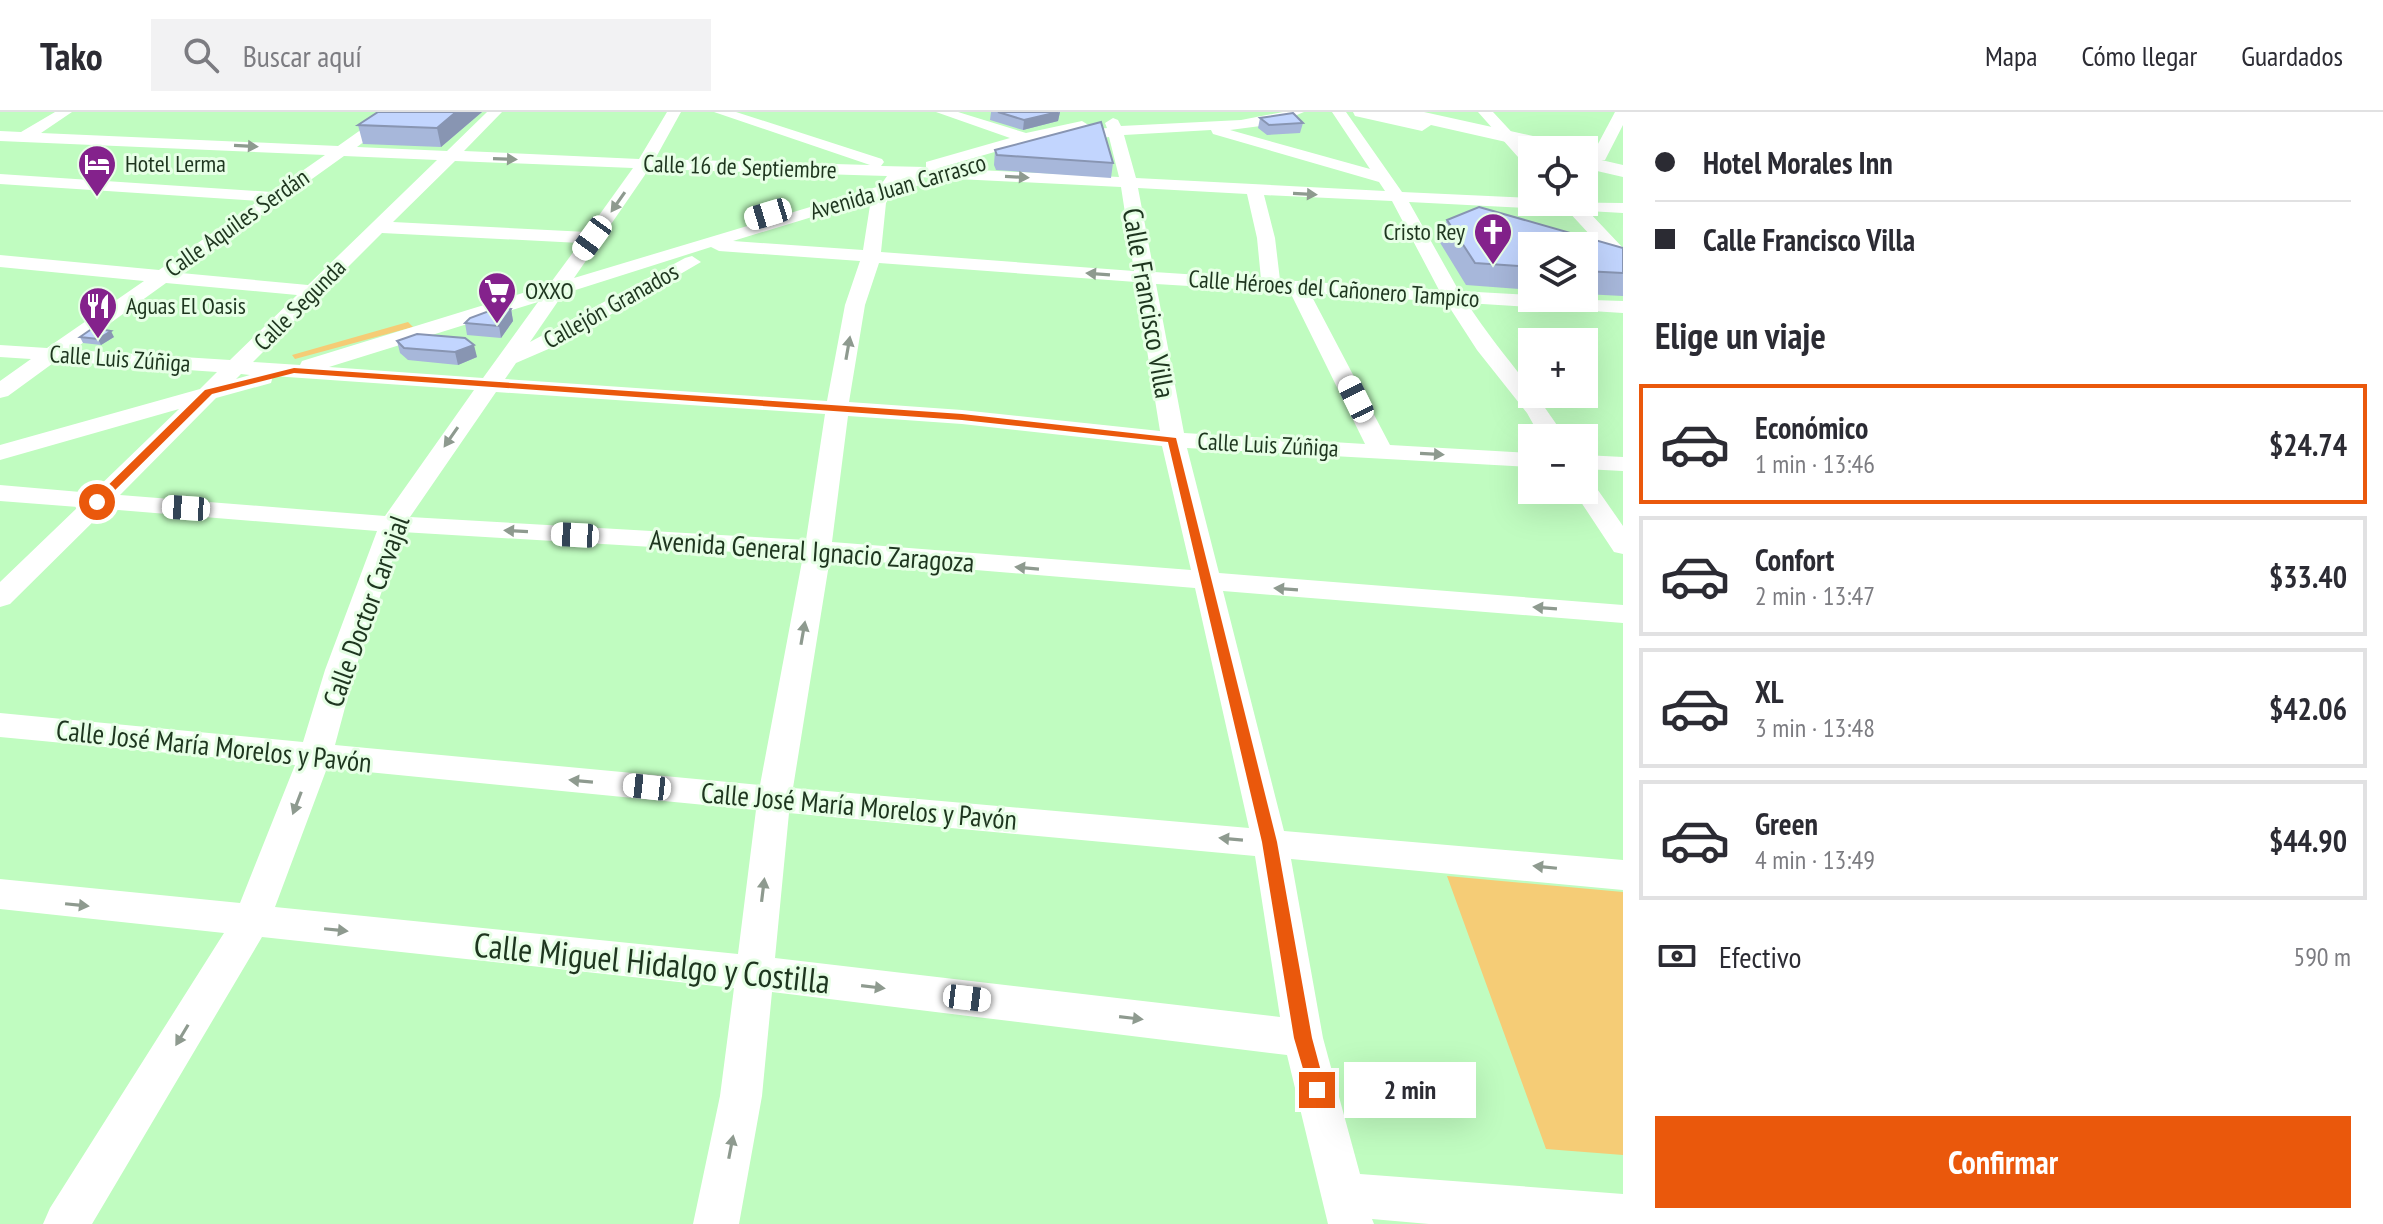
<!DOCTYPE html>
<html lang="es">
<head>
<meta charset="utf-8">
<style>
	:root { --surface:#fff; --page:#f2f2f3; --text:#2b2b33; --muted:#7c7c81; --line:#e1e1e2; --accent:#ea580c }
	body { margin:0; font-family:"PT Sans Narrow",sans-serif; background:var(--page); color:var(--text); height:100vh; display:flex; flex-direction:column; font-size:30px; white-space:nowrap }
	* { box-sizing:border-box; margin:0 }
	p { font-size:26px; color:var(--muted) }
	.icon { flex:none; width:44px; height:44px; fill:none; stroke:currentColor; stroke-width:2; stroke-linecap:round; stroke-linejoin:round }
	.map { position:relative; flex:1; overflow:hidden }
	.panel { display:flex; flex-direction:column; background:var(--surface); width:760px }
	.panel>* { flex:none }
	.hud { display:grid; align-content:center; height:176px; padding:0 32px; background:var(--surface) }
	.controls { position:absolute; left:1518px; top:24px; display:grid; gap:16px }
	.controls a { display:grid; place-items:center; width:80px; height:80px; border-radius:0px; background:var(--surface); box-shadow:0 8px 32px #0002; font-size:40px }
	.end { position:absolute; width:36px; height:36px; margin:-18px; border:10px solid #ea580c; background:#fff; box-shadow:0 0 0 4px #fff }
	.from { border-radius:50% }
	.bubble { position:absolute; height:56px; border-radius:0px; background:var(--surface); box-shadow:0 8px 32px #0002; font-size:26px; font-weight:600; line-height:56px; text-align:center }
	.car { position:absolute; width:24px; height:48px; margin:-24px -12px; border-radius:10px; box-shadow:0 0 6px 2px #0007; background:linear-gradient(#fff 24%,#345 0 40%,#fff 0 76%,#345 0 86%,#fff 0) }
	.hud b { display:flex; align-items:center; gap:28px; height:76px; font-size:30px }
	.hud b+b { border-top:2px solid var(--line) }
	.hud i { width:20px; height:20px; background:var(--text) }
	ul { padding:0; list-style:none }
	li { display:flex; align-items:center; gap:24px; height:120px; margin:0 16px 12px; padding:0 16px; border:4px solid var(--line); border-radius:0px }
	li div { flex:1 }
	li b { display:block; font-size:30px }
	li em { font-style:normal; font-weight:600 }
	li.selected { border-color:var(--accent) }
	li>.icon { width:72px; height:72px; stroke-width:1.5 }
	h2 { padding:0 32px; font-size:36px; line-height:96px }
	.pay { display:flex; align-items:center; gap:20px; height:88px; padding:0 32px; font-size:30px }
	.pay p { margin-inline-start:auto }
	.action { display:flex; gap:16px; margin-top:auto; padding:16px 32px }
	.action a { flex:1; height:92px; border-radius:0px; background:var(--accent); color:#fff; font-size:32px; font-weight:600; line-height:92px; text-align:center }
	header { display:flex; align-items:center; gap:48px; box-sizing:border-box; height:112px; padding:0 40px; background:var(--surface); border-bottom:2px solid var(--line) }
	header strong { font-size:38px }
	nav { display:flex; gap:44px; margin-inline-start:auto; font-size:28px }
	.search { width:560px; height:72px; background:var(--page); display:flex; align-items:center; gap:20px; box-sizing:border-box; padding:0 28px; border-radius:0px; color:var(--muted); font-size:30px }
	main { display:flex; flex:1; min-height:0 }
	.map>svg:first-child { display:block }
</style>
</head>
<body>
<header>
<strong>Tako</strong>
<div class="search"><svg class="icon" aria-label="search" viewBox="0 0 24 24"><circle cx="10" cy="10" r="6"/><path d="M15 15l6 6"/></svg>Buscar aquí</div>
<nav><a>Mapa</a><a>Cómo llegar</a><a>Guardados</a></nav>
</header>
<main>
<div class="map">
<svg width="1623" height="1112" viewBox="0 0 1623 1112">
	<rect width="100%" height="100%" fill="#c0fcc0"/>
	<path fill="#f5cc76" d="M408,210L413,215L295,247L292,243Z
		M1447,764L1623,780V1043L1546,1037Z"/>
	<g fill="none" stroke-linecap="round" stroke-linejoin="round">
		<path fill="#fff" fill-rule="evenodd" d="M55,0H72L41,21L338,34L386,0H403L357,35L447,39L487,0H502L464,39L639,47L667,0H681L655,47L870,53L714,0H736L882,47L884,50L881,54L926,55V50L1010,26L936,0H958L1026,21L1082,9L1090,14L1087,17L1053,23L939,56L1119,65L1109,25L1064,32L1056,27L1064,22L1107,16L1105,11L1113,6L1118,8L1121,14L1241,8L1283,0H1304L1275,12L1230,18L1370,57L1332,0H1346L1402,80L1532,86V90L1623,91V101L1588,99L1623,136V153L1616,151L1567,98L1409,90L1459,179L1532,183V186L1623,189V201L1467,191C1498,239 1536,278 1565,326H1541L1527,301L1477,238L1446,190L1310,181L1390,333L1532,341V355L1187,336L1219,461L1623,493V511L1223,479L1284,719L1623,748V778L1291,747L1323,926L1360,1062L1623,1082V1112H1429L1372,1107L1374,1112H1328L1287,943L772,880L762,984L739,1112H693L720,984L734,876L262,825L92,1112H43L50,1096L224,821L0,797V767L240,791L295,653L0,625V601L303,630L325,558L377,419L106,397L10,492L0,495V470L78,395L0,389V373L92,381L179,297L0,348V333L200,277L217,260L56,249L8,284L0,286V269L31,247L0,245V233L47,236L144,169L0,155V143L159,158L258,89L0,72V62L272,80L325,43L0,29V19L21,20ZM1211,18L1213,22L1379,70L1385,79L1136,66L1124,23ZM344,44L437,48L308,173L181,161ZM455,49L633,56L587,120L393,110ZM649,57L887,64L880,74L574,166ZM917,65L1121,75L1134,159L881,140L886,91L892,81L920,73L922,69ZM1138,76L1247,82L1257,126L1261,167L1154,160ZM1264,83L1392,89L1439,178L1280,168L1275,126ZM871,87L863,138L733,129ZM382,121L580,131L549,173L302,249L300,253L253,250ZM711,135L719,139L860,149L845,193L827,289L505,267L516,251L560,232L701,150L692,144L685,146L530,230L563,182ZM879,151L1136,170L1160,319L962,298L849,290L865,193ZM166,171L297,183L230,248L73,238ZM1156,172L1290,180L1365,332L1184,321ZM538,190L483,266L329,255ZM241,262L250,263L236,267ZM273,264L474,278L385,404L120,383L216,286L271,271ZM496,280L825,302L806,428L410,405ZM848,304L962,312L1162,334L1191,458L832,430ZM402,420L803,444L760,673L335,633L355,558ZM830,446L1195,476L1249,716L793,676ZM327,656L756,698L738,842L275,795ZM789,701L1255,744L1280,905L775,846Z
			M1478,0H1493L1532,42V56L1526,54Z
			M1615,0H1623V13L1605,48H1593L1591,45Z
			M1584,343L1623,345V359L1584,357Z
			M1584,368L1593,371L1623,414V442L1614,440L1573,378H1584Z"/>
		<path fill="#fff" fill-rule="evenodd" d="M1353,0H1424L1569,32L1579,38H1542L1431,13L1422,19L1355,4Z
			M1584,44L1623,53V65L1584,56Z"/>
	</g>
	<path fill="#a7b7da" d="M482,0L441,35L363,32L358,13Z
		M991,0H1060L1058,9L1023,18L990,8Z
		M1260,6L1303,11L1300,21L1267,23L1258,16Z
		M995,38L1113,51L1111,66L996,58L994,53Z
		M1447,108L1623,136V184L1584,182V134H1532V178L1466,173L1439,129Z
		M511,197L513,209L501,226L467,223L465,211Z
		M80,225H114L101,233L83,231Z
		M397,229L477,245L458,253L408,248L400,241Z"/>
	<path fill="#8895b2" d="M456,0H482L441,35L437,16Z
		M1060,0L1058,9L1023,18L1024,8Z
		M511,197L513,209L501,226L499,214Z
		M111,219L114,225L101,233L98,227Z
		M474,233L477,245L458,253L455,240Z"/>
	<path fill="#c2d5fe" stroke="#8895b2" stroke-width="2" d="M378,0H456L437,16L358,13Z
		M998,0H1058L1024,8Z
		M1293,1L1303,11L1269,13L1260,6Z
		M1101,10L1113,51L997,43L995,38Z
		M1479,95L1623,136V161L1584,159V134H1532V155L1475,151L1447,108Z
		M500,195L511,197L499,214L465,211L470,206Z
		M93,216L111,219L98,227L80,225Z
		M417,222L465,226L474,233L455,240L404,236L397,229Z"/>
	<defs><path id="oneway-solid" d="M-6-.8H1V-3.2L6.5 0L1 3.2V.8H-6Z" transform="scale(2)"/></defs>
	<g fill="#8e9a8f">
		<use href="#oneway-solid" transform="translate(246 34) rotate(3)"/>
		<use href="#oneway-solid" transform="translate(505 47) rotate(2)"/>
		<use href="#oneway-solid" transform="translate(1017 65) rotate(3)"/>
		<use href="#oneway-solid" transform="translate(1305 82) rotate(3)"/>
		<use href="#oneway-solid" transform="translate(618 90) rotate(125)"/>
		<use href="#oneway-solid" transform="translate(1098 162) rotate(-176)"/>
		<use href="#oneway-solid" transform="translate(848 236) rotate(-80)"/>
		<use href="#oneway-solid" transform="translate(451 325) rotate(125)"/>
		<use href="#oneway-solid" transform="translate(1432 342) rotate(3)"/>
		<use href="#oneway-solid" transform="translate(516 419) rotate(-177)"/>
		<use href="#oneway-solid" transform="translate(1027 456) rotate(-175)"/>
		<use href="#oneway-solid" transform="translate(1286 477) rotate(-176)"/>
		<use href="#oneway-solid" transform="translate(1545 496) rotate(-176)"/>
		<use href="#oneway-solid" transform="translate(803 521) rotate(-80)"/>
		<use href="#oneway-solid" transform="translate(581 669) rotate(-175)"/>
		<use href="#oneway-solid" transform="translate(297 691) rotate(111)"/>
		<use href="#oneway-solid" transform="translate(1231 727) rotate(-175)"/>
		<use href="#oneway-solid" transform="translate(1545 755) rotate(-174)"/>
		<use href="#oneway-solid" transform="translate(763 778) rotate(-83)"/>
		<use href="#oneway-solid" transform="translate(77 793) rotate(6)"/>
		<use href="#oneway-solid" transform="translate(336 818) rotate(6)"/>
		<use href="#oneway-solid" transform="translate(873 875) rotate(7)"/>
		<use href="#oneway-solid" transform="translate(1131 906) rotate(7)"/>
		<use href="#oneway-solid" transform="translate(182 923) rotate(121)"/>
		<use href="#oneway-solid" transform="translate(731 1035) rotate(-79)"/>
	</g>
	<path fill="#ea580c" d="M294,256L962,302L1176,326L1277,730L1312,926L1326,978L1323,984L1317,987L1311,984L1294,926L1262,730L1168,330L962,308L294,261L212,282L101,392L91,390L205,278Z"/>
	<defs>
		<symbol id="hotel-pin" viewBox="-11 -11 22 30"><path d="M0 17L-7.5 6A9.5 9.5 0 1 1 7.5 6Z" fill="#84228c" stroke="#e7ffe6"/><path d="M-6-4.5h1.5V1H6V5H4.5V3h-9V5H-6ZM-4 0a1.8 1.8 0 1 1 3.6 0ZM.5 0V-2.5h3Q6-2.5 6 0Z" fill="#fff"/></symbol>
		<symbol id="church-pin" viewBox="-11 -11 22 30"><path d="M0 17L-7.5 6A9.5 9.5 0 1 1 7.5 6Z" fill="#84228c" stroke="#e7ffe6"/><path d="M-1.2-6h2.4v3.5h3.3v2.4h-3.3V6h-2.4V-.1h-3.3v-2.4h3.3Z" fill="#fff"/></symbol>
		<symbol id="supermarket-pin" viewBox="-11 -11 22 30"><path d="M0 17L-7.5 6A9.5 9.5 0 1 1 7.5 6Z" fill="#84228c" stroke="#e7ffe6"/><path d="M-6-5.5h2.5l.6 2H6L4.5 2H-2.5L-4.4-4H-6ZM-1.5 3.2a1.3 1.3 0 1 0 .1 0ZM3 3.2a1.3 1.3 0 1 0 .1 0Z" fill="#fff"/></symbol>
		<symbol id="restaurant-pin" viewBox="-11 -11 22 30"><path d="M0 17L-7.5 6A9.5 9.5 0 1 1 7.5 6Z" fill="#84228c" stroke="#e7ffe6"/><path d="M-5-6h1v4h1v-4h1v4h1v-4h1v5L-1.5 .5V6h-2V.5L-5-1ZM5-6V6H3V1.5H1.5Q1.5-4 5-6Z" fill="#fff"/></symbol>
	</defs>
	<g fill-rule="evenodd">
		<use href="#hotel-pin" x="75" y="30" width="44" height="60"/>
		<use href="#church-pin" x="1471" y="98" width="44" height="60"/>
		<use href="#supermarket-pin" x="475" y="157" width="44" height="60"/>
		<use href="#restaurant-pin" x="76" y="172" width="44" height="60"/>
	</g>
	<g text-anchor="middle" stroke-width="6" stroke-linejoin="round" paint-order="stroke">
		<g font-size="24" fill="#1e361f" stroke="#e7ffe6" text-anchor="start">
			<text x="125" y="60">Hotel Lerma</text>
			<text x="1465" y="128" text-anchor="end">Cristo Rey</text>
			<text x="525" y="187">OXXO</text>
			<text x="126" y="202">Aguas El Oasis</text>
		</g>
		<g font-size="24" fill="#1e361f" stroke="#e7ffe6">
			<text transform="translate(740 55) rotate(2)" y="8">Calle 16 de Septiembre</text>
			<text transform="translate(898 75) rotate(-16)" y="8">Avenida Juan Carrasco</text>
			<text transform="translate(237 111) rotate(-35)" y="8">Calle Aquiles Serdán</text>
			<text transform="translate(1334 177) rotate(4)" y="8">Calle Héroes del Cañonero Tampico</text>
			<text transform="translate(300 193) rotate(-45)" y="8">Calle Segunda</text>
			<text transform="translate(611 194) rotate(-29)" y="8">Callejón Granados</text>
			<text transform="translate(120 247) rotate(4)" y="8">Calle Luis Zúñiga</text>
			<text transform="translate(1268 333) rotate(3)" y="8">Calle Luis Zúñiga</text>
		</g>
		<g font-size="28" fill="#1e361f" stroke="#e7ffe6">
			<text transform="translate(1149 191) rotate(80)" y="10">Calle Francisco Villa</text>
			<text transform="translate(812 439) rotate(4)" y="10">Avenida General Ignacio Zaragoza</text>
			<text transform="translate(366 499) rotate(-70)" y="10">Calle Doctor Carvajal</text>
			<text transform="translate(214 634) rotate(6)" y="10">Calle José María Morelos y Pavón</text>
			<text transform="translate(859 694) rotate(5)" y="10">Calle José María Morelos y Pavón</text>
		</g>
		<g font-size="34" fill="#1e361f" stroke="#e7ffe6">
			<text transform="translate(652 851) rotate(6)" y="12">Calle Miguel Hidalgo y Costilla</text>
		</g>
	</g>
</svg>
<div class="controls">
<a><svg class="icon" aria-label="locate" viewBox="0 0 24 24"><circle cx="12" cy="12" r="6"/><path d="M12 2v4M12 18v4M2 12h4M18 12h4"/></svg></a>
<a><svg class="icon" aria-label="layers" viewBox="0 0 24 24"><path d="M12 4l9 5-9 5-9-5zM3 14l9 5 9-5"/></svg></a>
<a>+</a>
<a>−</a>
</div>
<i class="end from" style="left:97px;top:390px"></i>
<i class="end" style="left:1317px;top:978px"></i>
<div class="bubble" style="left:1344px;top:950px;width:132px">2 min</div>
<i class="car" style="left:768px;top:102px;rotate:253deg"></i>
<i class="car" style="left:592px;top:126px;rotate:216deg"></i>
<i class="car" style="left:1356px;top:287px;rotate:334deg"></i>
<i class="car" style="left:186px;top:396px;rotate:274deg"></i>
<i class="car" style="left:575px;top:423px;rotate:273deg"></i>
<i class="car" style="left:647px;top:675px;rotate:276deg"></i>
<i class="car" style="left:967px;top:886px;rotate:97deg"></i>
</div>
<section class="panel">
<div class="hud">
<b><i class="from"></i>Hotel Morales Inn</b>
<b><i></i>Calle Francisco Villa</b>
</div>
<h2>Elige un viaje</h2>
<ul>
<li class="selected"><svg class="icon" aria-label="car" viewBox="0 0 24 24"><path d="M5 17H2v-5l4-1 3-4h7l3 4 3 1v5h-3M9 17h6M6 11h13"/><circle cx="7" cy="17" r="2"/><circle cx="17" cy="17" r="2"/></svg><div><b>Económico</b><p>1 min · 13:46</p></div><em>$24.74</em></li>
<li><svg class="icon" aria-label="car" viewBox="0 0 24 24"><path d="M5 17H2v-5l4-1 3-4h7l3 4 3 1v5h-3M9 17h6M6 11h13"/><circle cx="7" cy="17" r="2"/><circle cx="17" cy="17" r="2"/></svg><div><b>Confort</b><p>2 min · 13:47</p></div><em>$33.40</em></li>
<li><svg class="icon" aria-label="car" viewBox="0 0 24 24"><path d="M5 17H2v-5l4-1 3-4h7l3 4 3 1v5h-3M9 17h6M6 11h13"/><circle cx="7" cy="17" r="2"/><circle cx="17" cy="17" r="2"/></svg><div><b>XL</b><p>3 min · 13:48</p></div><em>$42.06</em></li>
<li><svg class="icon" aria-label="car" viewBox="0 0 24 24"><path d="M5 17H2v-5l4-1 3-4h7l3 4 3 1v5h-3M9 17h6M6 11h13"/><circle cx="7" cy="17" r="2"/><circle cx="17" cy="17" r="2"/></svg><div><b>Green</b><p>4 min · 13:49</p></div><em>$44.90</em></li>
</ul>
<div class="pay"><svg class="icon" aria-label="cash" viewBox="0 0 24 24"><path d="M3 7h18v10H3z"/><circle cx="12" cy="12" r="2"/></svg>Efectivo<p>590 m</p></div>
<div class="action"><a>Confirmar</a></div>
</section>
</main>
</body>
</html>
